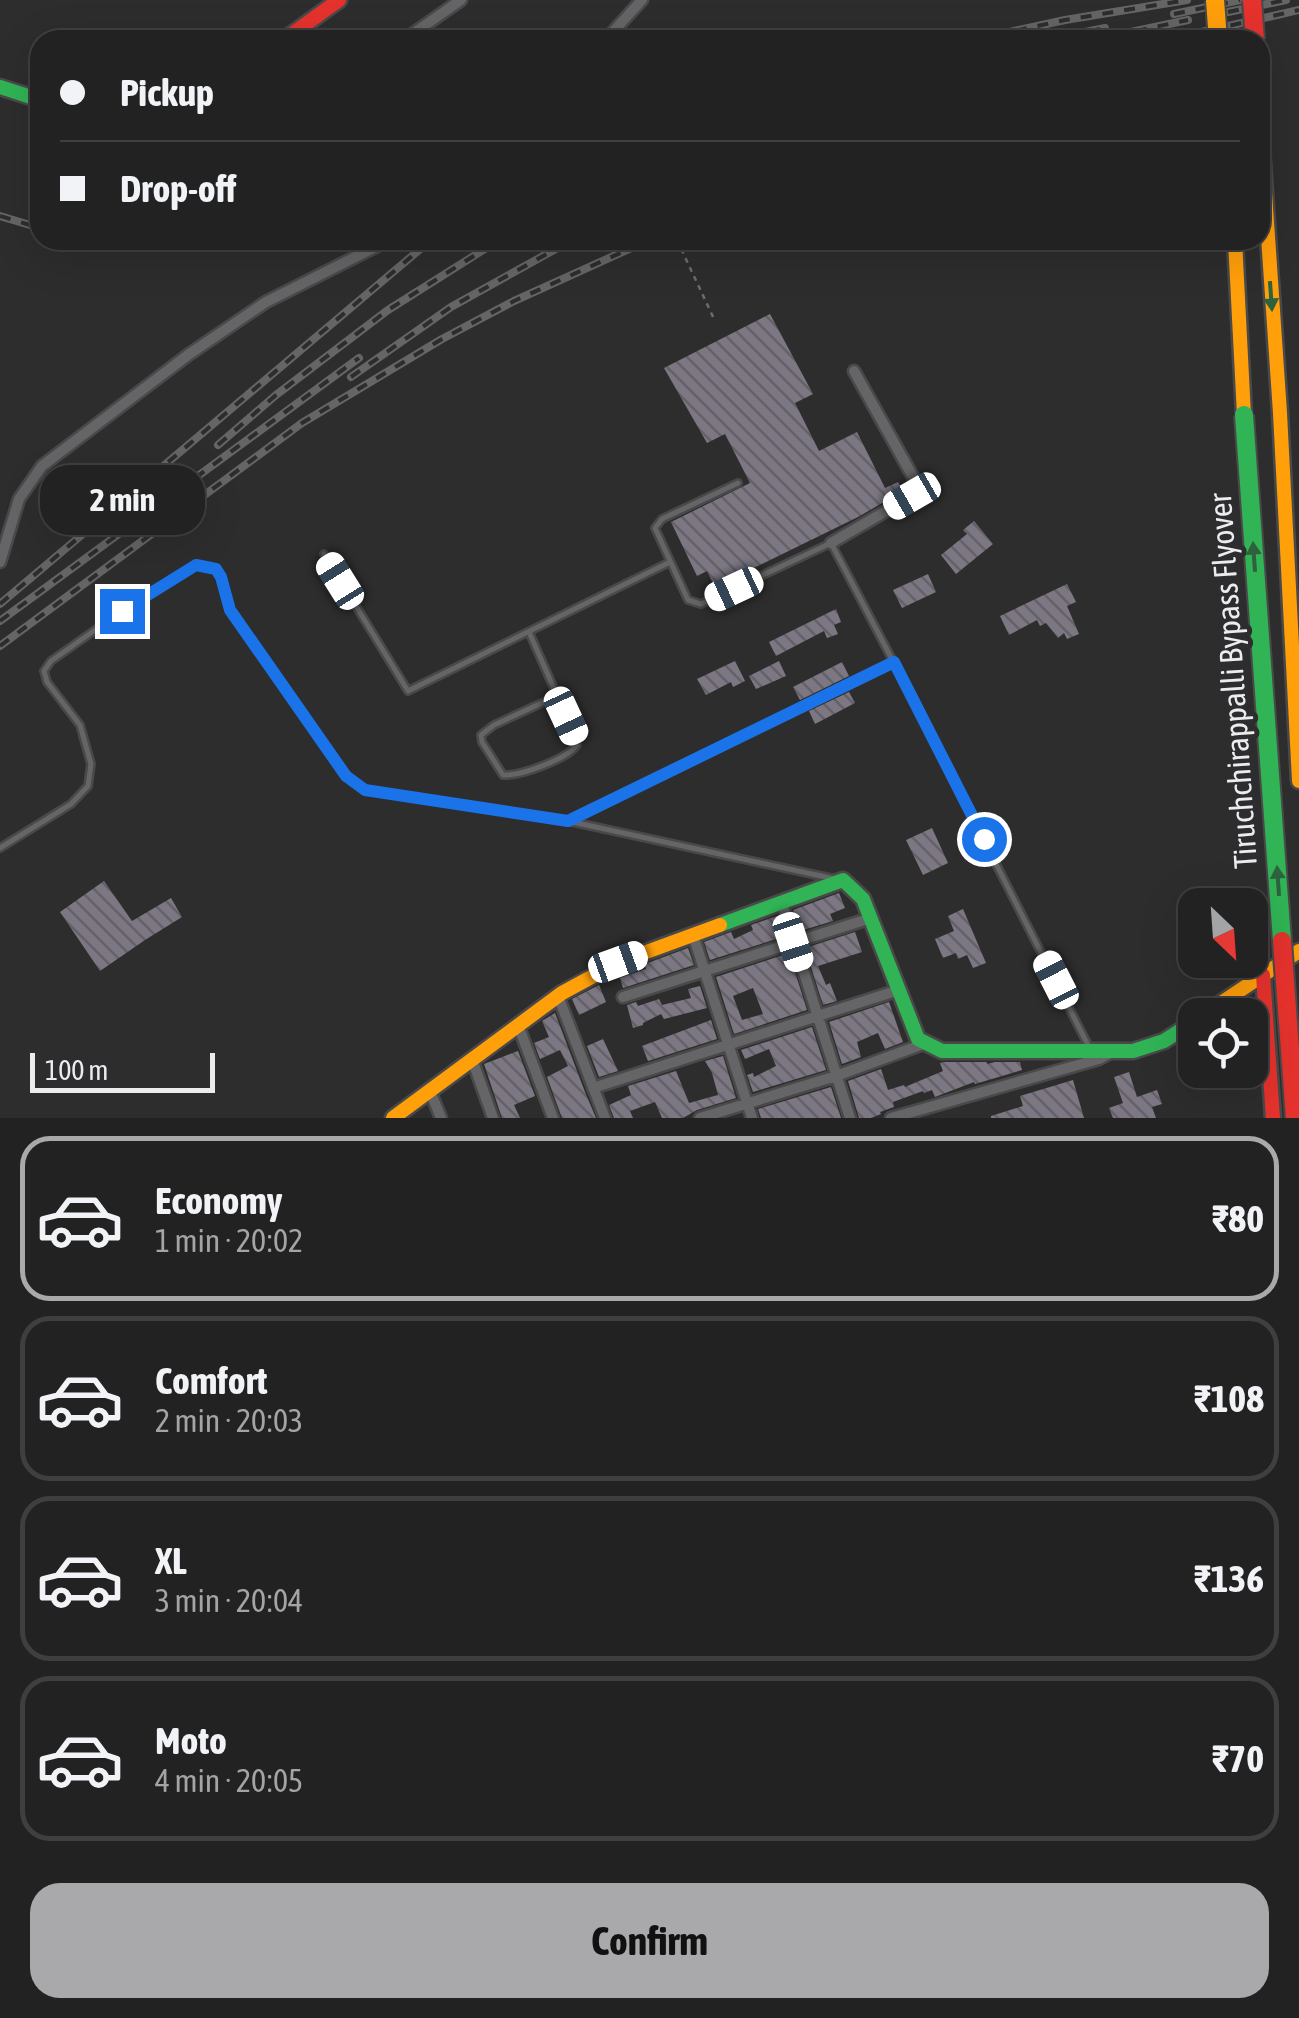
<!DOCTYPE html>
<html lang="en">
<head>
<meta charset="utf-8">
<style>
	:root { --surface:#222; --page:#2a2a2a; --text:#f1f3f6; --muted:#a2a4a5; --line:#3f3f40; --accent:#a9a8aa }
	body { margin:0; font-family:"Asap Condensed",sans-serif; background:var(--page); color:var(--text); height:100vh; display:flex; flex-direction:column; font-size:38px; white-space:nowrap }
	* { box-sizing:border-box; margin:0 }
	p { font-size:32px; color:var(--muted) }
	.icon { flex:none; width:55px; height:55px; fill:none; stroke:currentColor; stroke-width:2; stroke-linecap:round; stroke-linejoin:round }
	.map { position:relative; height:1118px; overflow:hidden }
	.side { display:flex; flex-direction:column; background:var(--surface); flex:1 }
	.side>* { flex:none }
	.banner { position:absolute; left:30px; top:30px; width:1240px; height:220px; border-radius:30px; box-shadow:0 10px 40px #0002,0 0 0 2px var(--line); display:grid; align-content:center; height:220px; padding:0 30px; background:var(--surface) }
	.needle { width:65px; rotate:155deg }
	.fabs { position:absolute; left:1178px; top:888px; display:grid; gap:20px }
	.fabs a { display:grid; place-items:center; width:90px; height:90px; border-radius:20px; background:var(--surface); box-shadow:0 10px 40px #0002,0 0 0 2px var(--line); font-size:50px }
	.scale { position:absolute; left:30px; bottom:25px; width:185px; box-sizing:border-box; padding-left:10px; border:5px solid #ecebed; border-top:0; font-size:28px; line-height:35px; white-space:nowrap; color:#ecebed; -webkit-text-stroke:8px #2d2c2e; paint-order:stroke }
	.end { position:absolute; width:45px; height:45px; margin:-22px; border:12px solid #1a73e8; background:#fff; box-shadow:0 0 0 5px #fff }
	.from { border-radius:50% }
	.bubble { position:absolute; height:70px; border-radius:30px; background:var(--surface); box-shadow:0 10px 40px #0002,0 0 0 2px var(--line); font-size:32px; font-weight:700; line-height:70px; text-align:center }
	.car { position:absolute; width:30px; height:60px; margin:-30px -15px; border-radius:12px; box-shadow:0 0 8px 2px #0007; background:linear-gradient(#fff 24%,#345 0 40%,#fff 0 76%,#345 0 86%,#fff 0) }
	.banner b { display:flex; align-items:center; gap:35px; height:95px; font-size:38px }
	.banner b+b { border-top:2px solid var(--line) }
	.banner i { width:25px; height:25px; background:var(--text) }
	ul { padding:18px 0 0; list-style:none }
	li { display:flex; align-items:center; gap:30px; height:165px; margin:0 20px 15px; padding:0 10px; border:5px solid var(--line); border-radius:30px }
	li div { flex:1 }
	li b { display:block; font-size:38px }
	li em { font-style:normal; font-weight:700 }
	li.on { border-color:var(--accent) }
	li>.icon { width:90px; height:90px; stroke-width:1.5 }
	.button { display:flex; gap:20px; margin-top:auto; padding:20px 30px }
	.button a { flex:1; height:115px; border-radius:30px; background:var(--accent); color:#111; font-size:40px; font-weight:700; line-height:115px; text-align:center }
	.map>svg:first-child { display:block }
</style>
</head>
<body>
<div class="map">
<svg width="1299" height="1118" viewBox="0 0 1299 1118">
	<defs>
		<pattern id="building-back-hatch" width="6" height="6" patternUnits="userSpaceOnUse" patternTransform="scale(2.5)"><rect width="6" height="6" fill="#7c7783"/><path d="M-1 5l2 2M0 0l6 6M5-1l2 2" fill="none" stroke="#646168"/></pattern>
	</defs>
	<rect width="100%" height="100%" fill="#2d2d2d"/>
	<path fill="url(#building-back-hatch)" fill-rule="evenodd" d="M770,314L813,394L795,403L819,451L857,432L885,488L898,482L903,491L858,517L715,587L707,571L697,576L671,522L750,483L725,434L707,443L664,368Z
		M974,521L993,544L956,574L941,555L967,534L963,530Z
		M928,574L936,592L902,608L893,590Z
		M1067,584L1076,602L1067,606L1079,634L1067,639L1064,633L1058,638L1046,623L1040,626L1037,620L1009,635L1000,616Z
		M836,609L841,622L834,625L838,634L827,638L824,631L776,656L769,642Z
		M735,661L745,681L733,687L731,682L706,695L697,679Z
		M779,661L786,676L756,689L749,676Z
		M842,662L849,676L800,700L793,687Z
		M849,692L855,703L815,724L809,711Z
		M932,828L948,863L923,875L906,840Z
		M104,881L132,921L171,898L182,917L145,940L100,971L60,912Z
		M839,893L845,908L830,914L833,921L800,931L793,910Z
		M963,909L986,963L973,968L967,955L958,959L956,953L943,958L935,939L954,931L948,916Z
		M777,916L783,937L710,960L704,942L731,932L734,939L753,930L751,925Z
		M855,932L862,952L818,966L826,985L830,983L837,1001L823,1005L805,948Z
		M688,948L694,965L623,988L620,978L646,969L645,964Z
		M789,953L807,1010L734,1034L716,977ZM753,988L763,1014L742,1020L733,996Z
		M599,985L606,1002L579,1015L572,999Z
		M700,986L707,1008L664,1019L661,1014L643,1023V1025L633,1028L627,1005L636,1002L638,1006L659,999L662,1005L691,998L688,989Z
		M889,1002L903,1042L885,1049L878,1033L857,1042L861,1057L842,1064L829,1022Z
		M555,1013L585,1092L596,1118H562L547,1077L568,1066L560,1050L540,1059L534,1043L549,1037L542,1021Z
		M711,1020L717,1039L648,1061L642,1046Z
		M812,1027L826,1070L753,1092L747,1075L753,1073L754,1077L776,1066L769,1049L745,1059L741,1050Z
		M603,1039L618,1071L599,1077L587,1046Z
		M518,1051L535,1096L514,1105L520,1118H502L484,1064Z
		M723,1056L736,1098L697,1110L683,1118H662L655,1102L630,1111L633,1118H614L609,1105L631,1095L628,1086L676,1071L689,1103L718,1095L712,1073L705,1061Z
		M943,1062H987V1064L995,1062H1020L1022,1070L975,1084L974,1082L935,1097L932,1090L924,1093L923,1091L893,1102L894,1107L880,1112L881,1114L871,1118H859L848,1081L881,1069L888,1090L904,1085L905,1087L943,1071L940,1063Z
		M1129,1072L1137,1097L1157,1090L1162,1104L1152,1107L1156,1118H1113L1109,1108L1123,1103L1114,1077Z
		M1073,1080L1084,1118H991V1116L1023,1106L1020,1096Z
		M831,1087L841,1118H761L758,1109Z"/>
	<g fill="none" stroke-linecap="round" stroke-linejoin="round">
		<defs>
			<path id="lane" d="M738,483L662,519L655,528L688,600L701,604L831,543L894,663L1090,1049
				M324,554L408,691L670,562
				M529,632L575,736L577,745C567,759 521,776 503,775L482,742L481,735L494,725L557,696
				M569,821L894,663
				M0,848L71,804L88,786L91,764L80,725L47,682L44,671L51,661L122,611L192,567L201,565L216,569L221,577L230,610L346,776L365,790L568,821L835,879"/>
			<path id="street" d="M404,40L461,0
				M611,40V34L642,0
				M831,543L912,496L917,484L854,371
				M0,562L19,499L42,466L188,355L266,302L389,240
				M782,903L850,1118
				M693,935L752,1118
				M558,996L605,1118
				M623,997L871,918
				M518,1025L553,1118
				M472,1059L493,1118
				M593,1088L899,990
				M430,1091L441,1118
				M700,1118L836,1076L926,1043
				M891,1118L1099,1059L1112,1052"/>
			<path id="fast" d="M0,87L40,100
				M720,925L843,880L863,899L918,1039L942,1051H1133L1164,1041L1195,1021"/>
			<path id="slow" d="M1260,119L1280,413L1299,781
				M1235,240L1244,415
				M1203,1015L1299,951
				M393,1118L562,993L619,962L720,925"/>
			<path id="jam" d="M284,40L339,0
				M1263,975L1273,1118"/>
		</defs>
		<use href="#lane" stroke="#494949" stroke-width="10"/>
		<use href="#street" stroke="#494949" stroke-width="15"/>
		<use href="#fast" stroke="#494949" stroke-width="19"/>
		<use href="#slow" stroke="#494949" stroke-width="19"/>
		<use href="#jam" stroke="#494949" stroke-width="19"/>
		<path stroke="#6c6b6d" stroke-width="2.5" stroke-dasharray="5 5" stroke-linecap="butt" d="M677,240L715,321"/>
		<use href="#lane" stroke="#656466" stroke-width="5"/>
		<use href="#street" stroke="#656466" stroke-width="10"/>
		<use href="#fast" stroke="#30b455" stroke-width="14"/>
		<use href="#slow" stroke="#ff9f0a" stroke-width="14"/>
		<use href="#jam" stroke="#e5322d" stroke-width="14"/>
		<defs>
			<path id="rail" d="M1228,12L1286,0
				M1174,14L1240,0
				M973,40L1065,20L1187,0
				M1046,40L1105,28
				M1093,40L1188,20
				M1166,40L1299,10
				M0,216L40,228
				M351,377L451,307L572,240
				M218,445L276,395L388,310L499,240
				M0,604L431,240
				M0,621L359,358
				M0,646L302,423L442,339L514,301L649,240"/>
		</defs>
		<use href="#rail" stroke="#656566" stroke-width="8"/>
		<use href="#rail" stroke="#2d2c2e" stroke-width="4" stroke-dasharray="11" stroke-linecap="butt"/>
		<defs>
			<path id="fast-bridge" d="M1244,415L1282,941"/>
			<path id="slow-bridge" d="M1215,0L1218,40"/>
			<path id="jam-bridge" d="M1252,0L1255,40
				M1282,941L1295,1118"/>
		</defs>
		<use href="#fast-bridge" stroke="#494949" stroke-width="22" stroke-linecap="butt"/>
		<use href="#slow-bridge" stroke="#494949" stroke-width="22" stroke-linecap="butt"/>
		<use href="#jam-bridge" stroke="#494949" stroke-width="22" stroke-linecap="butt"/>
		<use href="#fast-bridge" stroke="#30b455" stroke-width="18"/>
		<use href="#slow-bridge" stroke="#ff9f0a" stroke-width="18"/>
		<use href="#jam-bridge" stroke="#e5322d" stroke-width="18"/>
	</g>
	<defs><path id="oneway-solid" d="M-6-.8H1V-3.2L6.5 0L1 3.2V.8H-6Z" transform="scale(2.5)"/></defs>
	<g fill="#2e623e">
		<use href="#oneway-solid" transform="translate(1271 296) rotate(86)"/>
		<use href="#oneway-solid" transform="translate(1254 557) rotate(-94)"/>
		<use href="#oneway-solid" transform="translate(1278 881) rotate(-94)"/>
	</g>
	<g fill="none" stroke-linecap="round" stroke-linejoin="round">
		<path stroke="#1a73e8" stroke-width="12" d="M122,611L196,565L216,569L221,577L230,610L346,776L365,790L568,821L894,662L984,839"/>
	</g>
	<g text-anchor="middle" stroke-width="10" stroke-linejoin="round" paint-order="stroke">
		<g font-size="32" fill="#ecebed" stroke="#2d2c2e">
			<text transform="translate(1233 681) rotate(-94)" y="11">Tiruchchirappalli Bypass Flyover</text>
		</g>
	</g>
</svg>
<div class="fabs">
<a><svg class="needle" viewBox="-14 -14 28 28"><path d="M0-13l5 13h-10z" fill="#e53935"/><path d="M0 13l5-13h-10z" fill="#a2a4a5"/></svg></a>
<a><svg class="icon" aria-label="locate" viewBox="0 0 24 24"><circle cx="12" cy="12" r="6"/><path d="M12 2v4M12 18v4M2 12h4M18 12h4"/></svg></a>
</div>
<div class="scale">100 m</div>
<i class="end from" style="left:984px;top:839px"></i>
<i class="end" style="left:122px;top:611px"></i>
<div class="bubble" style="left:40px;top:465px;width:165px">2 min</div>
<i class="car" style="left:912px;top:496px;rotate:240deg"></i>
<i class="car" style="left:340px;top:581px;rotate:328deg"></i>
<i class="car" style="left:734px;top:589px;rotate:245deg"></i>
<i class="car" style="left:566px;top:716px;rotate:155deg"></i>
<i class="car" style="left:793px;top:942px;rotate:162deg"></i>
<i class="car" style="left:618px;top:962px;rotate:70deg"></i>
<i class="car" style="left:1056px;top:980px;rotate:333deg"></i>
<div class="banner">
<b><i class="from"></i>Pickup</b>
<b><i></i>Drop-off</b>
</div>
</div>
<section class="side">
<ul>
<li class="on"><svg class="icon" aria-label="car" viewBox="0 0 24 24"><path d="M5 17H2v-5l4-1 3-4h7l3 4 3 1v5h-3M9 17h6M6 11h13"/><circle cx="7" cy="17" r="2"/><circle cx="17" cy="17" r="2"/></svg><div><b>Economy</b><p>1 min · 20:02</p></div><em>₹80</em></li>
<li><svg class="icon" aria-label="car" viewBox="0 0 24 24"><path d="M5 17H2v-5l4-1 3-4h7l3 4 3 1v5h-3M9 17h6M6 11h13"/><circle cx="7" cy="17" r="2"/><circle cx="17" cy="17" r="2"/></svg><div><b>Comfort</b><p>2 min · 20:03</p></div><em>₹108</em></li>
<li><svg class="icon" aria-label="car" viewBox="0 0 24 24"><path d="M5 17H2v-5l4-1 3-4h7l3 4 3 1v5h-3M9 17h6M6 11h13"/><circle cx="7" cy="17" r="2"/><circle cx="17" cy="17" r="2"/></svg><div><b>XL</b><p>3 min · 20:04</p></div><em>₹136</em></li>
<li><svg class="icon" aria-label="car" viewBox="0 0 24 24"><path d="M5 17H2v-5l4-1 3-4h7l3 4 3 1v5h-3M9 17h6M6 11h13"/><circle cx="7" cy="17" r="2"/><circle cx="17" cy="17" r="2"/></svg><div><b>Moto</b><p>4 min · 20:05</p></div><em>₹70</em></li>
</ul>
<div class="button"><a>Confirm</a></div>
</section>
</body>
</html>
